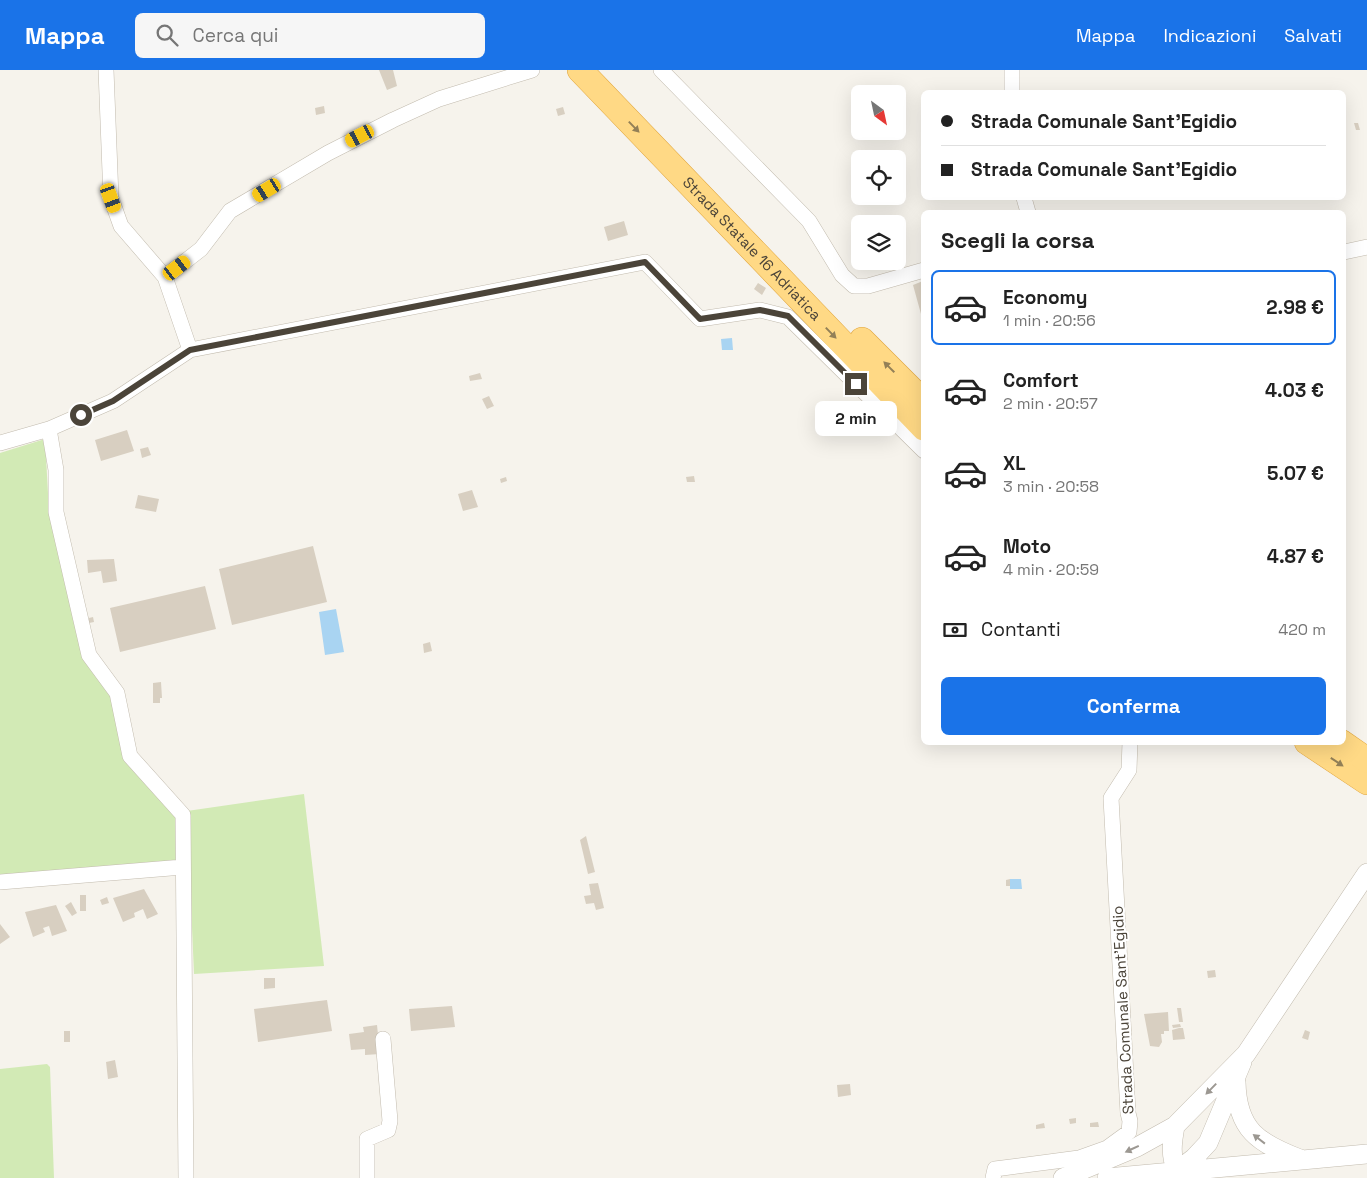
<!DOCTYPE html>
<html lang="it">
<head>
<meta charset="utf-8">
<style>
	:root { --surface:#fff; --page:#f6f6f6; --text:#222; --muted:#767676; --line:#e0e0e0; --accent:#1a73e8 }
	body { margin:0; font-family:"Space Grotesk",sans-serif; background:var(--page); color:var(--text); height:100vh; display:flex; flex-direction:column; font-size:19px; white-space:nowrap }
	* { box-sizing:border-box; margin:0 }
	p { font-size:16px; color:var(--muted) }
	.icon { flex:none; width:28px; height:28px; fill:none; stroke:currentColor; stroke-width:2; stroke-linecap:round; stroke-linejoin:round }
	.map { position:relative; flex:1; overflow:hidden }
	.side { position:absolute; left:921px; top:140px; width:425px; height:535px; display:flex; flex-direction:column; background:var(--surface); border-radius:8px; box-shadow:0 5px 20px #0002 }
	.side>* { flex:none }
	.banner { position:absolute; left:921px; top:20px; width:425px; height:110px; border-radius:8px; box-shadow:0 5px 20px #0002; display:grid; align-content:center; height:110px; padding:0 20px; background:var(--surface) }
	.needle { width:32px; rotate:147deg }
	.fabs { position:absolute; left:851px; top:15px; display:grid; gap:10px }
	.fabs a { display:grid; place-items:center; width:55px; height:55px; border-radius:8px; background:var(--surface); box-shadow:0 5px 20px #0002; font-size:25px }
	.end { position:absolute; width:22px; height:22px; margin:-11px; border:6px solid #4b4439; background:#fff; box-shadow:0 0 0 2px #fff }
	.from { border-radius:50% }
	.bubble { position:absolute; height:35px; border-radius:8px; background:var(--surface); box-shadow:0 5px 20px #0002; font-size:16px; font-weight:700; line-height:35px; text-align:center }
	.car { position:absolute; width:15px; height:30px; margin:-15px -8px; border-radius:6px; box-shadow:0 0 4px 1px #0007; background:linear-gradient(#f5c518 24%,#345 0 40%,#f5c518 0 76%,#345 0 86%,#f5c518 0) }
	.banner b { display:flex; align-items:center; gap:18px; height:48px; font-size:19px }
	.banner b+b { border-top:1px solid var(--line) }
	.banner i { width:12px; height:12px; background:var(--text) }
	ul { padding:0; list-style:none }
	li { display:flex; align-items:center; gap:15px; height:75px; margin:0 10px 8px; padding:0 10px; border:2px solid transparent; border-radius:8px }
	li div { flex:1 }
	li b { display:block; font-size:19px }
	li em { font-style:normal; font-weight:700 }
	li.active { border-color:var(--accent) }
	li>.icon { width:45px; height:45px; stroke-width:1.5 }
	h2 { padding:0 20px; font-size:22px; line-height:60px }
	.pay { display:flex; align-items:center; gap:12px; height:55px; padding:0 20px; font-size:19px }
	.pay p { margin-inline-start:auto }
	.button { display:flex; gap:10px; margin-top:auto; padding:10px 20px }
	.button a { flex:1; height:58px; border-radius:8px; background:var(--accent); color:#fff; font-size:20px; font-weight:700; line-height:58px; text-align:center }
	header { display:flex; align-items:center; gap:30px; box-sizing:border-box; height:70px; padding:0 25px; background:var(--accent); color:#fff }
	header strong { font-size:24px }
	nav { display:flex; gap:28px; margin-inline-start:auto; font-size:18px }
	.search { width:350px; height:45px; background:var(--page); display:flex; align-items:center; gap:12px; box-sizing:border-box; padding:0 18px; border-radius:8px; color:var(--muted); font-size:19px }
	.map>svg:first-child { display:block }
</style>
</head>
<body>
<header>
<strong>Mappa</strong>
<div class="search"><svg class="icon" aria-label="search" viewBox="0 0 24 24"><circle cx="10" cy="10" r="6"/><path d="M15 15l6 6"/></svg>Cerca qui</div>
<nav><a>Mappa</a><a>Indicazioni</a><a>Salvati</a></nav>
</header>
<div class="map">
<svg width="1367" height="1108" viewBox="0 0 1367 1108">
	<rect width="100%" height="100%" fill="#f6f3ec"/>
	<path fill="#d2eab5" d="M45,369L49,441L82,587L111,626L125,691L177,749V792L0,806V383Z
		M304,724L324,896L194,904L187,741Z
		M47,994L50,997L54,1108H0V999Z"/>
	<path fill="#a9d4f2" d="M732,268L733,280H722L721,269Z
		M336,539L344,582L325,585L319,542Z
		M1010,809H1021L1022,819H1010Z"/>
	<path fill="#d8cfc1" d="M379,0H393L397,16L387,20Z
		M324,36L325,43L316,45L315,38Z
		M563,37L565,44L558,46L556,39Z
		M1354,53H1358L1360,60H1356Z
		M624,151L628,165L608,171L604,157Z
		M923,211L924,243L921,244L913,215Z
		M758,213L766,218L762,225L754,219Z
		M480,303L482,309L470,311L469,306Z
		M489,326L494,336L487,339L482,329Z
		M127,360L134,381L101,391L95,370Z
		M148,377L151,385L142,388L140,379Z
		M694,406L695,412H687L686,407Z
		M506,407L507,411L501,413L500,409Z
		M472,420L478,437L463,441L458,424Z
		M138,425L159,429L156,442L135,438Z
		M313,476L327,532L232,555L219,499Z
		M114,489L117,511L103,513L101,501L88,503L87,490Z
		M205,516L216,559L120,582L110,538Z
		M93,547L94,552L89,553V548Z
		M430,572L432,581L424,583L423,574Z
		M161,612L162,628H160V633H153V613Z
		M586,766L595,802L588,804L580,770Z
		M1010,809V816H1006V810Z
		M598,813L604,838L596,840L594,833L586,834L584,826L591,825L589,814Z
		M144,819L158,844L147,849L143,839L134,843L135,847L123,852L113,828Z
		M80,825H86V841H80Z
		M107,827L109,833L102,835L100,830Z
		M71,832L77,843L72,846L65,836Z
		M56,835L67,861L52,866L49,856L43,858L45,862L33,867L25,842Z
		M0,854L10,867L0,874Z
		M1215,900L1216,907L1208,908L1207,901Z
		M264,908H275V918L264,919Z
		M327,930L332,961L258,972L254,939Z
		M452,936L455,957L411,961L409,939Z
		M1177,938H1181L1183,952H1179Z
		M1168,942L1169,961H1164V964H1161L1162,972L1159,977L1150,976L1144,944Z
		M1180,954L1181,957L1173,958L1172,955Z
		M377,955L380,984L365,985V979L351,980L349,964L364,962L363,957Z
		M1179,958H1183L1185,969L1173,970L1172,960Z
		M1305,960L1310,962L1308,970L1302,968Z
		M64,961H70V972H64Z
		M115,990L118,1007L108,1009L106,992Z
		M850,1014L851,1025L838,1027L837,1015Z
		M1076,1048V1053L1070,1054L1069,1049Z
		M1098,1052L1099,1057H1090V1053Z
		M1044,1053L1045,1058L1036,1059V1055Z"/>
	<g fill="none" stroke-linecap="round" stroke-linejoin="round">
		<defs>
			<path id="minor" d="M106,0L111,128L121,156L165,207
				M661,0L809,151L842,205L854,216H868L924,200
				M1012,22V0
				M1024,128L1028,142
				M1344,182L1367,177
				M190,280L165,207L201,179L230,141L328,83L393,50L439,29L532,0
				M49,359L56,400V442L89,585L117,623L130,686L183,745L186,1108
				M0,373L49,359L113,331L190,280L645,192L700,249L760,240L788,247L924,381
				M0,812L183,797
				M367,1108V1069L388,1060L390,1051L383,969
				M993,1108L995,1099L1079,1088L1107,1078L1129,1062L1130,1051L1128,1043L1111,728L1129,700L1130,672"/>
			<path id="tertiary" d="M1236,1012C1237,1060 1258,1073 1300,1089
				M1175,1056C1172,1073 1170,1085 1177,1101
				M1177,1101L1194,1088L1208,1073L1242,992
				M1063,1108L1137,1077L1175,1056L1246,984L1367,803
				M1107,1108L1367,1084"/>
			<g id="trunk">
				<path id="s1" d="M580,0L924,358"/>
				<path d="M862,270L924,332"/>
				<path d="M1307,672L1367,712"/>
				<path d="M1341,672L1367,690"/>
			</g>
		</defs>
		<use href="#minor" stroke="#c2bbae" stroke-width="16"/>
		<use href="#tertiary" stroke="#c2bbae" stroke-width="20"/>
		<use href="#trunk" stroke="#e0a43c" stroke-width="26"/>
		<use href="#minor" stroke="#fff" stroke-width="15"/>
		<use href="#tertiary" stroke="#fff" stroke-width="19"/>
		<use href="#trunk" stroke="#ffd985" stroke-width="25"/>
	</g>
	<defs><path id="oneway-solid" d="M-6-.8H1V-3.2L6.5 0L1 3.2V.8H-6Z" transform="scale(1.25)"/></defs>
	<g fill="#938057">
		<use href="#oneway-solid" transform="translate(634 57) rotate(46)"/>
		<use href="#oneway-solid" transform="translate(831 263) rotate(46)"/>
		<use href="#oneway-solid" transform="translate(889 297) rotate(-135)"/>
		<use href="#oneway-solid" transform="translate(1337 692) rotate(34)"/>
	</g>
	<g fill="#9c9892">
		<use href="#oneway-solid" transform="translate(1211 1019) rotate(134)"/>
		<use href="#oneway-solid" transform="translate(1259 1069) rotate(-142)"/>
		<use href="#oneway-solid" transform="translate(1132 1079) rotate(155)"/>
	</g>
	<g fill="none" stroke-linecap="round" stroke-linejoin="round">
		<path stroke="#4b4439" stroke-width="6" d="M81,345L113,331L190,280L645,192L700,249L760,240L788,246L856,314"/>
	</g>
	<g text-anchor="middle" stroke-width="4" stroke-linejoin="round" paint-order="stroke">
		<g font-size="15" fill="#4b4439" stroke="#fff">
			<text dy="5" stroke="none"><textPath href="#s1" startOffset="248">Strada Statale 16 Adriatica</textPath></text>
			<text transform="translate(1123 940) rotate(-93)" y="5">Strada Comunale Sant'Egidio</text>
		</g>
	</g>
</svg>
<div class="fabs">
<a><svg class="needle" viewBox="-14 -14 28 28"><path d="M0-13l5 13h-10z" fill="#e53935"/><path d="M0 13l5-13h-10z" fill="#767676"/></svg></a>
<a><svg class="icon" aria-label="locate" viewBox="0 0 24 24"><circle cx="12" cy="12" r="6"/><path d="M12 2v4M12 18v4M2 12h4M18 12h4"/></svg></a>
<a><svg class="icon" aria-label="layers" viewBox="0 0 24 24"><path d="M12 4l9 5-9 5-9-5zM3 14l9 5 9-5"/></svg></a>
</div>
<i class="end from" style="left:81px;top:345px"></i>
<i class="end" style="left:856px;top:314px"></i>
<div class="bubble" style="left:815px;top:331px;width:82px">2 min</div>
<i class="car" style="left:360px;top:66px;rotate:243deg"></i>
<i class="car" style="left:267px;top:120px;rotate:239deg"></i>
<i class="car" style="left:111px;top:128px;rotate:160deg"></i>
<i class="car" style="left:177px;top:198px;rotate:53deg"></i>
<div class="banner">
<b><i class="from"></i>Strada Comunale Sant'Egidio</b>
<b><i></i>Strada Comunale Sant'Egidio</b>
</div>
<section class="side">
<h2>Scegli la corsa</h2>
<ul>
<li class="active"><svg class="icon" aria-label="car" viewBox="0 0 24 24"><path d="M5 17H2v-5l4-1 3-4h7l3 4 3 1v5h-3M9 17h6M6 11h13"/><circle cx="7" cy="17" r="2"/><circle cx="17" cy="17" r="2"/></svg><div><b>Economy</b><p>1 min · 20:56</p></div><em>2.98 €</em></li>
<li><svg class="icon" aria-label="car" viewBox="0 0 24 24"><path d="M5 17H2v-5l4-1 3-4h7l3 4 3 1v5h-3M9 17h6M6 11h13"/><circle cx="7" cy="17" r="2"/><circle cx="17" cy="17" r="2"/></svg><div><b>Comfort</b><p>2 min · 20:57</p></div><em>4.03 €</em></li>
<li><svg class="icon" aria-label="car" viewBox="0 0 24 24"><path d="M5 17H2v-5l4-1 3-4h7l3 4 3 1v5h-3M9 17h6M6 11h13"/><circle cx="7" cy="17" r="2"/><circle cx="17" cy="17" r="2"/></svg><div><b>XL</b><p>3 min · 20:58</p></div><em>5.07 €</em></li>
<li><svg class="icon" aria-label="car" viewBox="0 0 24 24"><path d="M5 17H2v-5l4-1 3-4h7l3 4 3 1v5h-3M9 17h6M6 11h13"/><circle cx="7" cy="17" r="2"/><circle cx="17" cy="17" r="2"/></svg><div><b>Moto</b><p>4 min · 20:59</p></div><em>4.87 €</em></li>
</ul>
<div class="pay"><svg class="icon" aria-label="cash" viewBox="0 0 24 24"><path d="M3 7h18v10H3z"/><circle cx="12" cy="12" r="2"/></svg>Contanti<p>420 m</p></div>
<div class="button"><a>Conferma</a></div>
</section>
</div>
</body>
</html>
